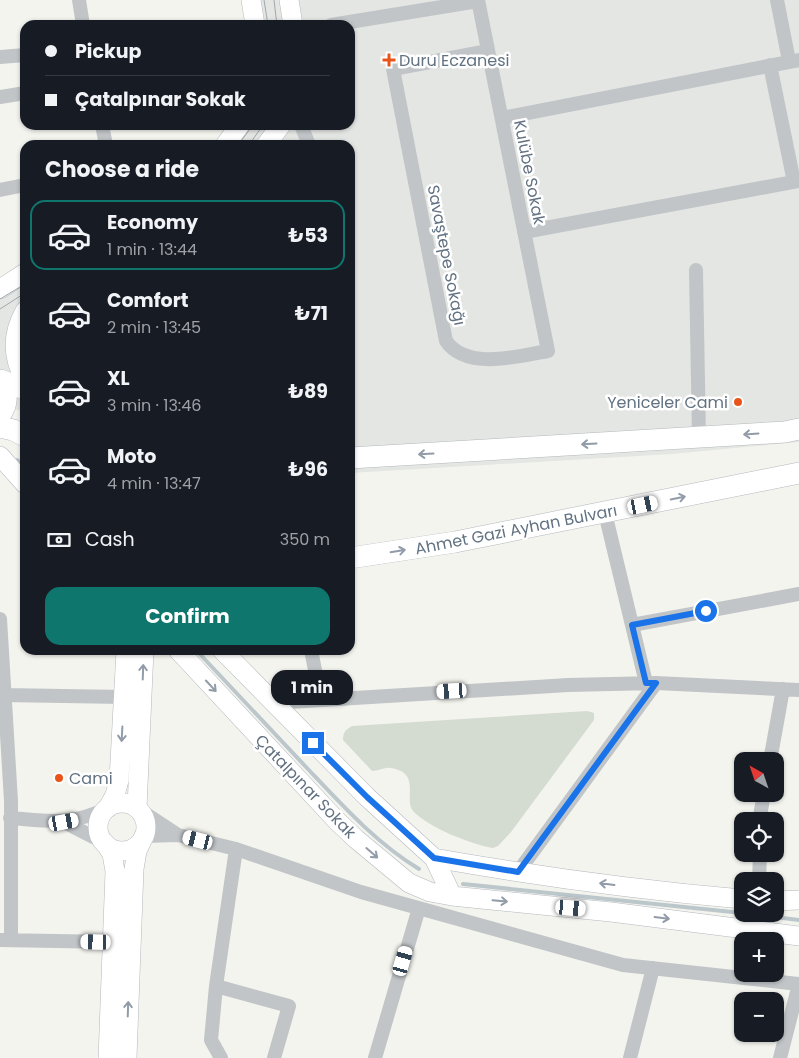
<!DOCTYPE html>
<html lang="en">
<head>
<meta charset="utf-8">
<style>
	:root { --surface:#171b24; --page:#242831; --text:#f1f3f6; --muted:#9ea1a6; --line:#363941; --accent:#0f766e }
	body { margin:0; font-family:Poppins,sans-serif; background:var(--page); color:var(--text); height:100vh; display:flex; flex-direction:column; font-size:19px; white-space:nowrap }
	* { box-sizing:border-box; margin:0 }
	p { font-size:16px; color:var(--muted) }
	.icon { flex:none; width:28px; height:28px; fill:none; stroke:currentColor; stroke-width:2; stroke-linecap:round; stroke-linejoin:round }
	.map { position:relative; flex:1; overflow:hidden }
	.details { position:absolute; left:20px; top:140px; width:335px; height:515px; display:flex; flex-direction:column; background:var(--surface); border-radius:15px; box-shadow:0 1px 4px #0004 }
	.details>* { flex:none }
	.hud { position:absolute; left:20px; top:20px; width:335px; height:110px; border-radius:15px; box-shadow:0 1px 4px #0004; display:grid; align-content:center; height:110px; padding:0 25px; background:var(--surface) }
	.needle { width:32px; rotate:320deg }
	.controls { position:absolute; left:734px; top:752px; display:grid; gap:10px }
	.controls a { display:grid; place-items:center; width:50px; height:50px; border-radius:10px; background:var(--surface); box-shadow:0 1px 4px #0004; font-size:25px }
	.end { position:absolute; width:22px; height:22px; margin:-11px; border:6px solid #1a73e8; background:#fff; box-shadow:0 0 0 2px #fff }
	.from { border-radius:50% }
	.bubble { position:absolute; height:35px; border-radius:15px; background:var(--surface); box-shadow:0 1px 4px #0004; font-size:16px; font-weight:700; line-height:35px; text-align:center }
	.car { position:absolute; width:15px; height:30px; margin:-15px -8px; border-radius:6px; box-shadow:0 0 4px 1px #0007; background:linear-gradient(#fff 24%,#345 0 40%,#fff 0 76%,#345 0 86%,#fff 0) }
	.hud b { display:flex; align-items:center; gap:18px; height:48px; font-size:19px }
	.hud b+b { border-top:1px solid var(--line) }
	.hud i { width:12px; height:12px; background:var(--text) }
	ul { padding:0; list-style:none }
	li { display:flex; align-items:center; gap:15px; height:70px; margin:0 10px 8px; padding:0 15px; border:2px solid transparent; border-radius:15px }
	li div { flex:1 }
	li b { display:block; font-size:19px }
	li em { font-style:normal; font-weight:700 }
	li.current { border-color:var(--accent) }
	li>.icon { width:45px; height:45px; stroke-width:1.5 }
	h2 { padding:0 25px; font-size:22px; line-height:60px }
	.pay { display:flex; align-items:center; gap:12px; height:55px; padding:0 25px; font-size:19px }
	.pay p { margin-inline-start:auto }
	.action { display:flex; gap:10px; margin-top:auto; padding:10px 25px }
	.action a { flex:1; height:58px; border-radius:15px; background:var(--accent); color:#fff; font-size:20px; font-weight:700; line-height:58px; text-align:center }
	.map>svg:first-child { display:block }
</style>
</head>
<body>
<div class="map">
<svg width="799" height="1058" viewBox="0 0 799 1058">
	<rect width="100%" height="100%" fill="#f4f4ef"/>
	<path fill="#e4e6e3" d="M243,0H799V442L672,454L350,473V145H217L232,125H350V25H248Z
		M25,266V412L0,405V280Z"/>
	<path fill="#d4dbd0" d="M587,711L594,713V720L511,832L498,846L493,848C473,845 427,827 413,811C403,799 422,773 391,768C385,767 379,771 372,771L343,740C343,733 345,730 352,726Z"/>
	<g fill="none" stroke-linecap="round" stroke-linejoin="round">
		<path stroke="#bcc7cc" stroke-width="4" d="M17,460L25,468
			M196,650C233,689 269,728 306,767C341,804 376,843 419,869
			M463,884L742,913
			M749,914L799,920"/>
		<defs>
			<path id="secondary" d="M251,0L255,25
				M289,0L293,25
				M225,145L240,125
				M266,145L281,125
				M0,289L25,273
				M25,311C12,334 12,357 25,380
				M0,456L25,484
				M178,650L337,821L356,839L409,883L430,892L452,896L611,912L799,936
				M222,650L367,797L434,858L452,896
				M98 827a24 24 0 1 1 48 0a24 24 0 1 1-48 0Z
				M108,808L115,795L119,780L126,650
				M137,808L144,650
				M105,843L112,854L115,871L108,1058
				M434,858C536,876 639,890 742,899
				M775,901L799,900
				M127,1058L134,869L137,851L144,836"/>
			<path id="primary" d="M0,380L25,389
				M0,382C8,393 8,404 0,415
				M0,427L13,430L25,436
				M350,458L785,432L799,429
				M350,558L455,542L799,473"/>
		</defs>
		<use href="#secondary" stroke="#b3b8bd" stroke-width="20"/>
		<use href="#primary" stroke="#b4b8bc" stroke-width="22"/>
		<path stroke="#c1c5c8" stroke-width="14" d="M79,0L83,25
			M478,0L548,351C518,356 467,371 446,341L393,69L488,51
			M777,0L789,61
			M331,25L478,1
			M0,57L25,55
			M770,65L794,182
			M0,97L25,93
			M502,118L799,60
			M102,125L106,145
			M301,125L309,145
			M0,190L25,185
			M524,232L799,181
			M696,270L699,438
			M605,513L646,683
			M0,619L11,801V940
			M632,625L799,594
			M311,650L321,700
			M3,695L124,697
			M273,703L568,685L656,683
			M770,761L783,689
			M137,808L178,835
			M10,818C50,821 70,826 108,808
			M759,821L764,794
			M64,822L105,843
			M144,836L178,835L236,849L361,892L623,965L799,984L780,1058
			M236,849L216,986L289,1006L274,1058
			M518,872L656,683L799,690
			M759,881L760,854
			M0,940L112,942
			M216,986L211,1040L221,1058
			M375,1058L419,908
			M630,1058L653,968"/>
		<use href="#secondary" stroke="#fff" stroke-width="19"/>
		<use href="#primary" stroke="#fff" stroke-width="21"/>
		<path stroke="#a1a7ad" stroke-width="1" d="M264,0L268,25
			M274,0L277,25
			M238,145L253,125
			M249,145L263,125
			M0,299L25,284
			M0,309L25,293"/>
	</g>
	<defs><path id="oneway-shaft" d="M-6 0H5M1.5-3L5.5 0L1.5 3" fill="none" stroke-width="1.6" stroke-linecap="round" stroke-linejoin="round" transform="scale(1.25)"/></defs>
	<g stroke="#919ca8">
		<use href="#oneway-shaft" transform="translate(751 434) rotate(176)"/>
		<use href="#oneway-shaft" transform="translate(589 444) rotate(177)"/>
		<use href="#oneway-shaft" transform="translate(426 454) rotate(177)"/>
		<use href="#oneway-shaft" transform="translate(678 498) rotate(-11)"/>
		<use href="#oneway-shaft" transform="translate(398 551) rotate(-9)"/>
		<use href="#oneway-shaft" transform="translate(143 672) rotate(-88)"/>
		<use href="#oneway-shaft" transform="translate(211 686) rotate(47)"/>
		<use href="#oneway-shaft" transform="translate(122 734) rotate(93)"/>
		<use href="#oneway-shaft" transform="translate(372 853) rotate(41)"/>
		<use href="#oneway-shaft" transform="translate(607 884) rotate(-173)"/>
		<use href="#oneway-shaft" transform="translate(500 901) rotate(5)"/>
		<use href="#oneway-shaft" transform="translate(662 918) rotate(7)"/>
		<use href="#oneway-shaft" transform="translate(128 1009) rotate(-88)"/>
	</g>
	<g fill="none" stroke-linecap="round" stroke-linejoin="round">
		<path stroke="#1a73e8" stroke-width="6" d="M313,743L367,797L434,858L518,872L656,683H646L632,625L706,611"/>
	</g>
	<g fill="#ea541a" stroke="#fff" stroke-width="2">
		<path d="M386.5 52.5h5v5h5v5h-5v5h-5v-5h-5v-5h5z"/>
		<circle cx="738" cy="402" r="5"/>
		<circle cx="59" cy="778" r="5"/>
	</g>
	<g text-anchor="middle" stroke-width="5" stroke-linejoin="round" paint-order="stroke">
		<g font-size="16" fill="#627282" stroke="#fff" text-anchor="start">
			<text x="399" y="66">Duru Eczanesi</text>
			<text x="728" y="408" text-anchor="end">Yeniceler Cami</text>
			<text x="69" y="784">Cami</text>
		</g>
		<g font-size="16" fill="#627282" stroke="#fff">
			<text transform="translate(530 172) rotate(79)" y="6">Kulübe Sokak</text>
			<text transform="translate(447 255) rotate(79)" y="6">Savaştepe Sokağı</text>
			<text transform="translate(516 529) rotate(-11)" y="6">Ahmet Gazi Ayhan Bulvarı</text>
			<text transform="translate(306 786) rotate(46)" y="6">Çatalpınar Sokak</text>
		</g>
	</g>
</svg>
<div class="controls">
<a><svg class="needle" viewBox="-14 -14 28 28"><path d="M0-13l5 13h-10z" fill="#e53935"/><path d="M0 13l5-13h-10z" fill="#9ea1a6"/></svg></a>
<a><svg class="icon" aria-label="locate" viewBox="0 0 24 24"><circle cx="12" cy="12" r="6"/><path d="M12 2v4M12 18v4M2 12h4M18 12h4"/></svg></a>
<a><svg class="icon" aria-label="layers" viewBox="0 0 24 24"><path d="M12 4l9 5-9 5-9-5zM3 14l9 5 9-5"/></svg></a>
<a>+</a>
<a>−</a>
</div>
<i class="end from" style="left:706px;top:611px"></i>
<i class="end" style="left:313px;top:743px"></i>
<div class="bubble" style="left:271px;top:670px;width:82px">1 min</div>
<i class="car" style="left:643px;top:505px;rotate:78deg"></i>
<i class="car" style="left:452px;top:691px;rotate:267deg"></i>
<i class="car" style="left:64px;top:822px;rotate:80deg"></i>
<i class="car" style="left:198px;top:840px;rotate:284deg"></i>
<i class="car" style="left:571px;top:908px;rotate:95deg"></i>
<i class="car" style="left:96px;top:942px;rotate:271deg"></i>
<i class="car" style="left:403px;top:961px;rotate:16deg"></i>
<div class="hud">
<b><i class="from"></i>Pickup</b>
<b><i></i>Çatalpınar Sokak</b>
</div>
<section class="details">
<h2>Choose a ride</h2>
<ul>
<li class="current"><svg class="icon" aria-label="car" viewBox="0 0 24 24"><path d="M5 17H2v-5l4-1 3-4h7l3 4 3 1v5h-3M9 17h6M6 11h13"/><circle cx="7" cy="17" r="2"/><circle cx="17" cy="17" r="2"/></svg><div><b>Economy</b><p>1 min · 13:44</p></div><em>₺53</em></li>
<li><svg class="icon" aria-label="car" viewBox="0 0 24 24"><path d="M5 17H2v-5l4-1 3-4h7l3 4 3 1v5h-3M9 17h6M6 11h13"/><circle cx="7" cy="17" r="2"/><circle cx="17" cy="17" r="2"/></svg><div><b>Comfort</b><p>2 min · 13:45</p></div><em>₺71</em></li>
<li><svg class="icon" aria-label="car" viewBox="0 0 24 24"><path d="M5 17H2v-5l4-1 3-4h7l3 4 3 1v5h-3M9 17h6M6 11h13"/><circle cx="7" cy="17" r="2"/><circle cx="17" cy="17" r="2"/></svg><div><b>XL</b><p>3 min · 13:46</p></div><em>₺89</em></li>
<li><svg class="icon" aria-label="car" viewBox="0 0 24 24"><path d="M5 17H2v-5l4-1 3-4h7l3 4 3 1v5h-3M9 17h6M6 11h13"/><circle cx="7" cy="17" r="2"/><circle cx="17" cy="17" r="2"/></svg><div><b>Moto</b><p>4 min · 13:47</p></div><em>₺96</em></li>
</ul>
<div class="pay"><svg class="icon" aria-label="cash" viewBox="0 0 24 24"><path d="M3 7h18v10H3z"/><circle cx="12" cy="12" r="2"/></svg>Cash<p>350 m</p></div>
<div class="action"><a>Confirm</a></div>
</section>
</div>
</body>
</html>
